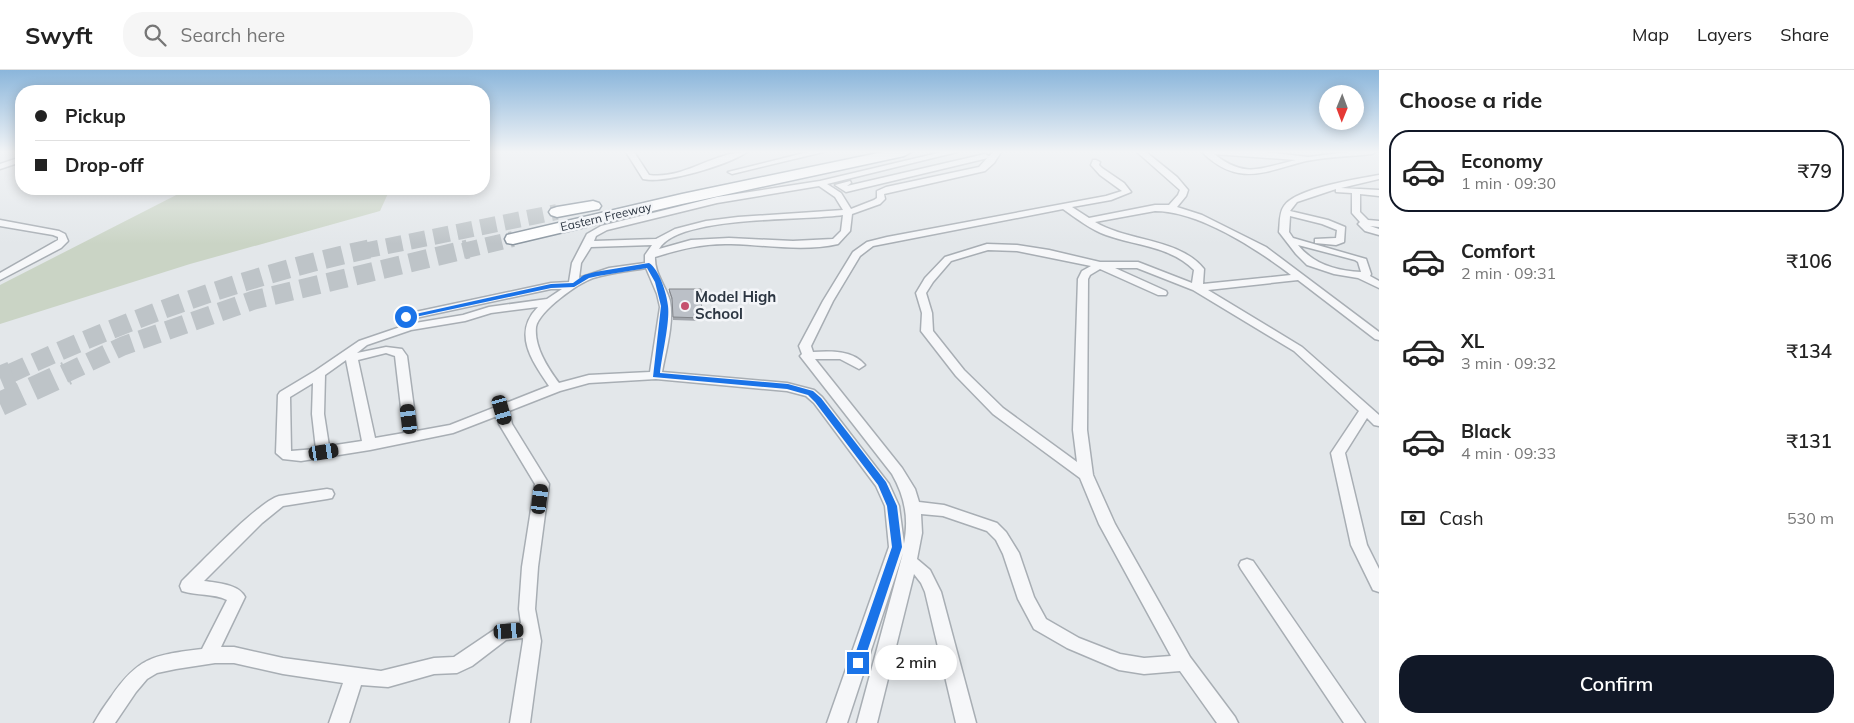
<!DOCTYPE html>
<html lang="en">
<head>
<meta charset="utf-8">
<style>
	:root { --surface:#fff; --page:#f6f6f6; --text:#222; --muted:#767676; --line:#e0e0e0; --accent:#111827 }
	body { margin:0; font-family:Mulish,sans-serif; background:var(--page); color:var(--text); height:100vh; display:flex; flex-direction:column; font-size:19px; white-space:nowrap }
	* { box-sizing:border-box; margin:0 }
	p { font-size:16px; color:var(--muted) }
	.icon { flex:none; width:28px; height:28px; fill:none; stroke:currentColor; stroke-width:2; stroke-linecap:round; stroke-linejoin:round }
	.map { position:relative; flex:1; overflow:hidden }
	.drawer { display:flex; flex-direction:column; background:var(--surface); width:475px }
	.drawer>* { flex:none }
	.guide { position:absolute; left:15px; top:15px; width:475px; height:110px; border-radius:20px; box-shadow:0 2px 12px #0003; display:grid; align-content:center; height:110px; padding:0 20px; background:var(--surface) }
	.needle { width:32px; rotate:181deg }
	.fabs { position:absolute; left:1319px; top:15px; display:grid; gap:10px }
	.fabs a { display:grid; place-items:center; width:45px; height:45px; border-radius:50%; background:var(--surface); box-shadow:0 2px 12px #0003; font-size:25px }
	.end { position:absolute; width:22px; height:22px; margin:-11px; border:6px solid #1a73e8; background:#fff; box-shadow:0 0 0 2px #fff }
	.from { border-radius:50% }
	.bubble { position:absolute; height:35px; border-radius:18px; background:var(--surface); box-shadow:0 2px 12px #0003; font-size:16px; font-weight:600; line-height:35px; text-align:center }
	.car { position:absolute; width:15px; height:30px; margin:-15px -8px; border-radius:6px; box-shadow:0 0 4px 1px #0007; background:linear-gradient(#222 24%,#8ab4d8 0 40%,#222 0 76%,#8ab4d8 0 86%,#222 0) }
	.guide b { display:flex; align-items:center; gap:18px; height:48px; font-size:19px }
	.guide b+b { border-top:1px solid var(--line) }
	.guide i { width:12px; height:12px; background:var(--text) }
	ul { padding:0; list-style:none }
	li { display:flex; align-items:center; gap:15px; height:82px; margin:0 10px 8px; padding:0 10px; border:2px solid transparent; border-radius:20px }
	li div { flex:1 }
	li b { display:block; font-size:19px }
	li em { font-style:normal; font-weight:600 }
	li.current { border-color:var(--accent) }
	li>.icon { width:45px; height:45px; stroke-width:1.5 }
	h2 { padding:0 20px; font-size:22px; line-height:60px }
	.pay { display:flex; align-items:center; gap:12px; height:55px; padding:0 20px; font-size:19px }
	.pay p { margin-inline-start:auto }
	.button { display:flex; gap:10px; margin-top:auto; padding:10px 20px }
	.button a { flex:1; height:58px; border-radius:20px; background:var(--accent); color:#fff; font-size:20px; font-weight:600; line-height:58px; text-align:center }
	header { display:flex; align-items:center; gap:30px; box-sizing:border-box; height:70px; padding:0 25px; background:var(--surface); border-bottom:1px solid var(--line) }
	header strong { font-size:24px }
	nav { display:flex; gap:28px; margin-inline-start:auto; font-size:18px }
	.search { width:350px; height:45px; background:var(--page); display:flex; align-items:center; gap:12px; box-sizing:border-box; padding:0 18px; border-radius:20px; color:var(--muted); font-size:19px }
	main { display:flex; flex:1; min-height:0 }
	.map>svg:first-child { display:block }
</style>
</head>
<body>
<header>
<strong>Swyft</strong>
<div class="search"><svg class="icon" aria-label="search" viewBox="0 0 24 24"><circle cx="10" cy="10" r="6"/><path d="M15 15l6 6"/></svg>Search here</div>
<nav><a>Map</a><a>Layers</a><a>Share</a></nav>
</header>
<main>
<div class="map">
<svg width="1379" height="653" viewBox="0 0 1379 653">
	<rect width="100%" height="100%" fill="#e3e7ea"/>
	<path fill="#cad4c5" d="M188,119H390L380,141L190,194L0,254V215Z"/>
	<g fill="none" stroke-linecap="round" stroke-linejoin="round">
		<path stroke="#bec4c8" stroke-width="16" stroke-dasharray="16 8" stroke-linecap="butt" d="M363,181L557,142
			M463,181L513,169"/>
		<path stroke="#bec4c8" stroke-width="19" stroke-dasharray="19 9" stroke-linecap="butt" d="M9,304C125,250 244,206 369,179
			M64,304L123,276L254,230L468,179"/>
		<path stroke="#bec4c8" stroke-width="24" stroke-dasharray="24 12" stroke-linecap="butt" d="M0,308L12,303
			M0,334L67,303"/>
		<defs>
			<path id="minor" d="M626,82H634L649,105C683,110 713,82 747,82C728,95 665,114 643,109Z
				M808,82H823L732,104L728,102Z
				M942,82H957L827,114L841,123L851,139L874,130L877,128V121L886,117L979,97L993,82H1001L994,93L985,101L884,124L885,129L880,134L852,144L850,161L838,174C804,182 766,175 731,174C704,173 681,179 655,187C654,203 666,216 670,231C674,253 666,280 662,302L787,313L814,320L822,327L889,414L899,436L904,474C909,448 905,427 892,404L800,286L802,284L799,276L823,231L853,182L867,172L887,167L1106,126L1122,121L1100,105L1091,95L1093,90H1096L1100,92L1099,95L1102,98L1124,113L1131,122L1111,130L1072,137L1089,148L1155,135H1169L1178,125L1180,120L1137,82H1146L1177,107L1188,120L1186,126L1177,137L1202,145L1266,177L1379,262V270L1375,269L1298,210L1208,220L1302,277L1379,345V356L1374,355L1367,348L1345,383L1367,475L1379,499V522L1373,520L1351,475L1331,383L1359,341L1294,281L1193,220L1137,198H1115L1166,221L1167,223L1166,225H1158L1100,199L1090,205L1088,209L1087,360L1093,405L1115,454L1190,587L1235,647L1238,653H1217L1180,601L1144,604L1119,600L1067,578L1034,559L1018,529L1003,484L996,470L987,461L943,446L921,444L922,463L917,489L930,500L941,522L976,653H956L925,522L921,513L914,504L877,653H857L903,483L847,653H827L889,477L885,436L876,416L814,333L806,326L787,321L656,309L589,313L560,321L509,341L512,354L549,414L538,497L535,539L541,571L530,653H510L523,571V568L506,570L472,596L457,603L434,604L388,617L361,615L349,653H329L343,613L283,604L234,593H215L176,599L157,603L147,609L136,622L115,653H94C99,644 105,635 111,627C139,586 155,585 202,579L227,530C213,523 197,526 182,521L180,516L182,511C201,493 258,432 279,426L327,419L332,420L334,424L332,428L327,429L283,436L262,453L204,511C217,513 239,514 245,527L221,577H234L283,588L381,601L434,588L454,587L494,560L509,554L521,553L519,539L522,497L535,414L499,354L497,346L453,363L370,380L301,391L283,389L276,383L278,325L280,322L315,301L359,271L409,254L463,245L489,237L547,229L562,219H551L406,250L401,247L406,244L551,213L569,212L572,193L587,164L601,156L717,127L820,111ZM819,116L835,127L843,140L738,147L706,151L675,159L656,169L594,171L596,166L607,160L717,133ZM1063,139C1076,148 1091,160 1106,165C1136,176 1170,176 1194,200L1192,213L1138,192H1100L1049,180L1017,175L987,174L945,187L925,208L916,223L922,243L921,261L956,306L993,344L1080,408L1099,454L1171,586L1144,588L1120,584L1079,568L1046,549L1034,527L1019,483L1006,462L997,453L944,435L919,432L915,419L902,398L815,289H840L859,299L865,295C853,280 830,281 813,282L811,276L833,231L860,186L873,176ZM1155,141C1199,141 1257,179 1291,205L1203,214L1204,199C1179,168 1129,172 1095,152ZM843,145L841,161L833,169L793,171L729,168L691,170L659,179C678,145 805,151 843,145ZM652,175L645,185V193L609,198L579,208L581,193L591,177ZM988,180L1017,181L1091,196L1082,201L1078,209L1073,360L1077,392L1003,338L964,300L933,261L932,243L926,223L933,212L951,191ZM646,198L657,224L660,237L650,302L589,305L559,313C548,298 534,277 536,257C539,241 578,213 593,208C610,203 628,201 646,198ZM538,237C512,263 532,291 549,316L450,355L417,361L407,286L402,279L386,277L357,283L367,275L411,260L465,251L491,243ZM386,283L395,286L404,363L375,368L358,290ZM346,290L362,371L329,376L324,344L325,305ZM313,313L312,344L316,379L291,381L290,327Z
				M1202,82H1266L1308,87L1348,82H1376L1372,84C1352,86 1325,87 1306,91C1265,101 1239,118 1202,82ZM1214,84L1296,90C1260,98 1246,109 1214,84Z
				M985,84L989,86L988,88L846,122L835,115L850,111L851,113L847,116Z
				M21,87V92L0,99V94Z
				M1379,105V109L1341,118L1379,120V126L1360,124V142L1368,150L1379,151V157L1370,156L1379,159V165L1365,161L1358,154L1360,152L1352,143V123L1336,122V119L1297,132L1290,141L1328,150L1345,157L1344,172L1336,175L1315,173V169L1336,168L1337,160L1322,154L1290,146L1289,162L1293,168L1366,189L1371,204L1370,206L1379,211V218L1358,208L1334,204L1307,195L1296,184L1279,162C1280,153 1279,143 1284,136C1296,118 1358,109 1379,105ZM1298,175L1355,190L1358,192L1361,202C1337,201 1313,194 1298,175Z
				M0,150L59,161L65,164L68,171L61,178L0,210V203L58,170V167L53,165L0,156Z
				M1247,489L1253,491L1365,653H1344L1241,499L1239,495L1241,491Z"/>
			<path id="motorway" d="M883,82H911L904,86L682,134L513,174L507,173L505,169L507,165L682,124Z
				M593,131L599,133L601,136L599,139L557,147L551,145L549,142L551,139L557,137Z"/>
		</defs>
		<use href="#minor" stroke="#a8aeb4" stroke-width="3"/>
		<use href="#motorway" stroke="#8b96a0" stroke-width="3"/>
		<use href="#minor" fill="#f6f7f9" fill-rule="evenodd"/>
		<use href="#motorway" fill="#fff" fill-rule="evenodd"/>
	</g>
	<path fill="#a1a5ab" d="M669,219H701L702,251L673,250L672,231L669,222Z"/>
	<path fill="#bbc0c7" stroke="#83868b" d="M669,219H701L702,248L673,247L672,228Z"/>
	<linearGradient id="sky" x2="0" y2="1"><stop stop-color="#8bb6db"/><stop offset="0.47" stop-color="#f2f4f6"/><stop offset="1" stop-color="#f2f4f6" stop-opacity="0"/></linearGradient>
	<rect width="1379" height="174" fill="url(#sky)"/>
	<path fill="#1a73e8" d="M649,193C659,199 667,224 668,236C670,252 662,285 660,303L788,314L813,321L821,328L886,412L897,436L902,477L862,597L858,598L854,597L852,593L892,477L887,436L878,415L815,332L808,325L787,319L653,307L661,236L655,212L647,198L598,206L589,208L574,217L551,218L406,249L402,247L551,214L573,213L584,205L595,202Z"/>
	<circle fill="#c6516e" stroke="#f3f5f8" stroke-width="2" cx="685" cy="236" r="5"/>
	<g text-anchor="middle" stroke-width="5" stroke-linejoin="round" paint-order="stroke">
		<g font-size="12" fill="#2c3642" stroke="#f3f5f8">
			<text transform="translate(606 147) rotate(-13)" y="4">Eastern Freeway</text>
		</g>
		<g font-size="15" font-weight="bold" fill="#2c3642" stroke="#f3f5f8" text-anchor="start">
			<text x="695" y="232">Model High<tspan x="695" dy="17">School</tspan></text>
		</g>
	</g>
</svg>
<div class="fabs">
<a><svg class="needle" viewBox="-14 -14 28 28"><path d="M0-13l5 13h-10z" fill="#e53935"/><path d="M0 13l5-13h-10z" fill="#767676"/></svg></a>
</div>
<i class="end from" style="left:406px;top:247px"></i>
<i class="end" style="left:858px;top:593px"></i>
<div class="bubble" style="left:875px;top:575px;width:82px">2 min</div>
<i class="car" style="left:502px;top:340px;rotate:164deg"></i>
<i class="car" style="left:409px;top:349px;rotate:353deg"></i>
<i class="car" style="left:324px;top:382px;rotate:81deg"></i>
<i class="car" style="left:540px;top:429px;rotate:7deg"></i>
<i class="car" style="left:509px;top:561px;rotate:86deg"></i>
<div class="guide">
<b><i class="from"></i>Pickup</b>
<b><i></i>Drop-off</b>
</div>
</div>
<section class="drawer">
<h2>Choose a ride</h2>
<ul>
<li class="current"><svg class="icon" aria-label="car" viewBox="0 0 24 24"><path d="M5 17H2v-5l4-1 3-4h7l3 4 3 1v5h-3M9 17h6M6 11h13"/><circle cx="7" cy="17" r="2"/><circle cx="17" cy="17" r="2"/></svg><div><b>Economy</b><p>1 min · 09:30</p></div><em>₹79</em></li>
<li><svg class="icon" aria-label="car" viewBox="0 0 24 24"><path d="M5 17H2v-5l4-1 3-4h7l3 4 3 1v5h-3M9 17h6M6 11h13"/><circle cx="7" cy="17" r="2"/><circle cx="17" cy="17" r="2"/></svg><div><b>Comfort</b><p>2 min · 09:31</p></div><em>₹106</em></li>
<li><svg class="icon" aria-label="car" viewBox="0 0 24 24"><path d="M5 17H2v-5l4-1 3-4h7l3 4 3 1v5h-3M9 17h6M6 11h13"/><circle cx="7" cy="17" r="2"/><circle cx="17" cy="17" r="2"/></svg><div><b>XL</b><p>3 min · 09:32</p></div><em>₹134</em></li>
<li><svg class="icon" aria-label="car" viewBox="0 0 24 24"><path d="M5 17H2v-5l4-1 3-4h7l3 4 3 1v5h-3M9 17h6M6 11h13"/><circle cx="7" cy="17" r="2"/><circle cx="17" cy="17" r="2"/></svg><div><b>Black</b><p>4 min · 09:33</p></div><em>₹131</em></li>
</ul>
<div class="pay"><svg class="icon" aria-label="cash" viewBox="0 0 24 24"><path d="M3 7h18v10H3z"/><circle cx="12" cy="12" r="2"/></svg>Cash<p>530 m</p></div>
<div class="button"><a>Confirm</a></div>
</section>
</main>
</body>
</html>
